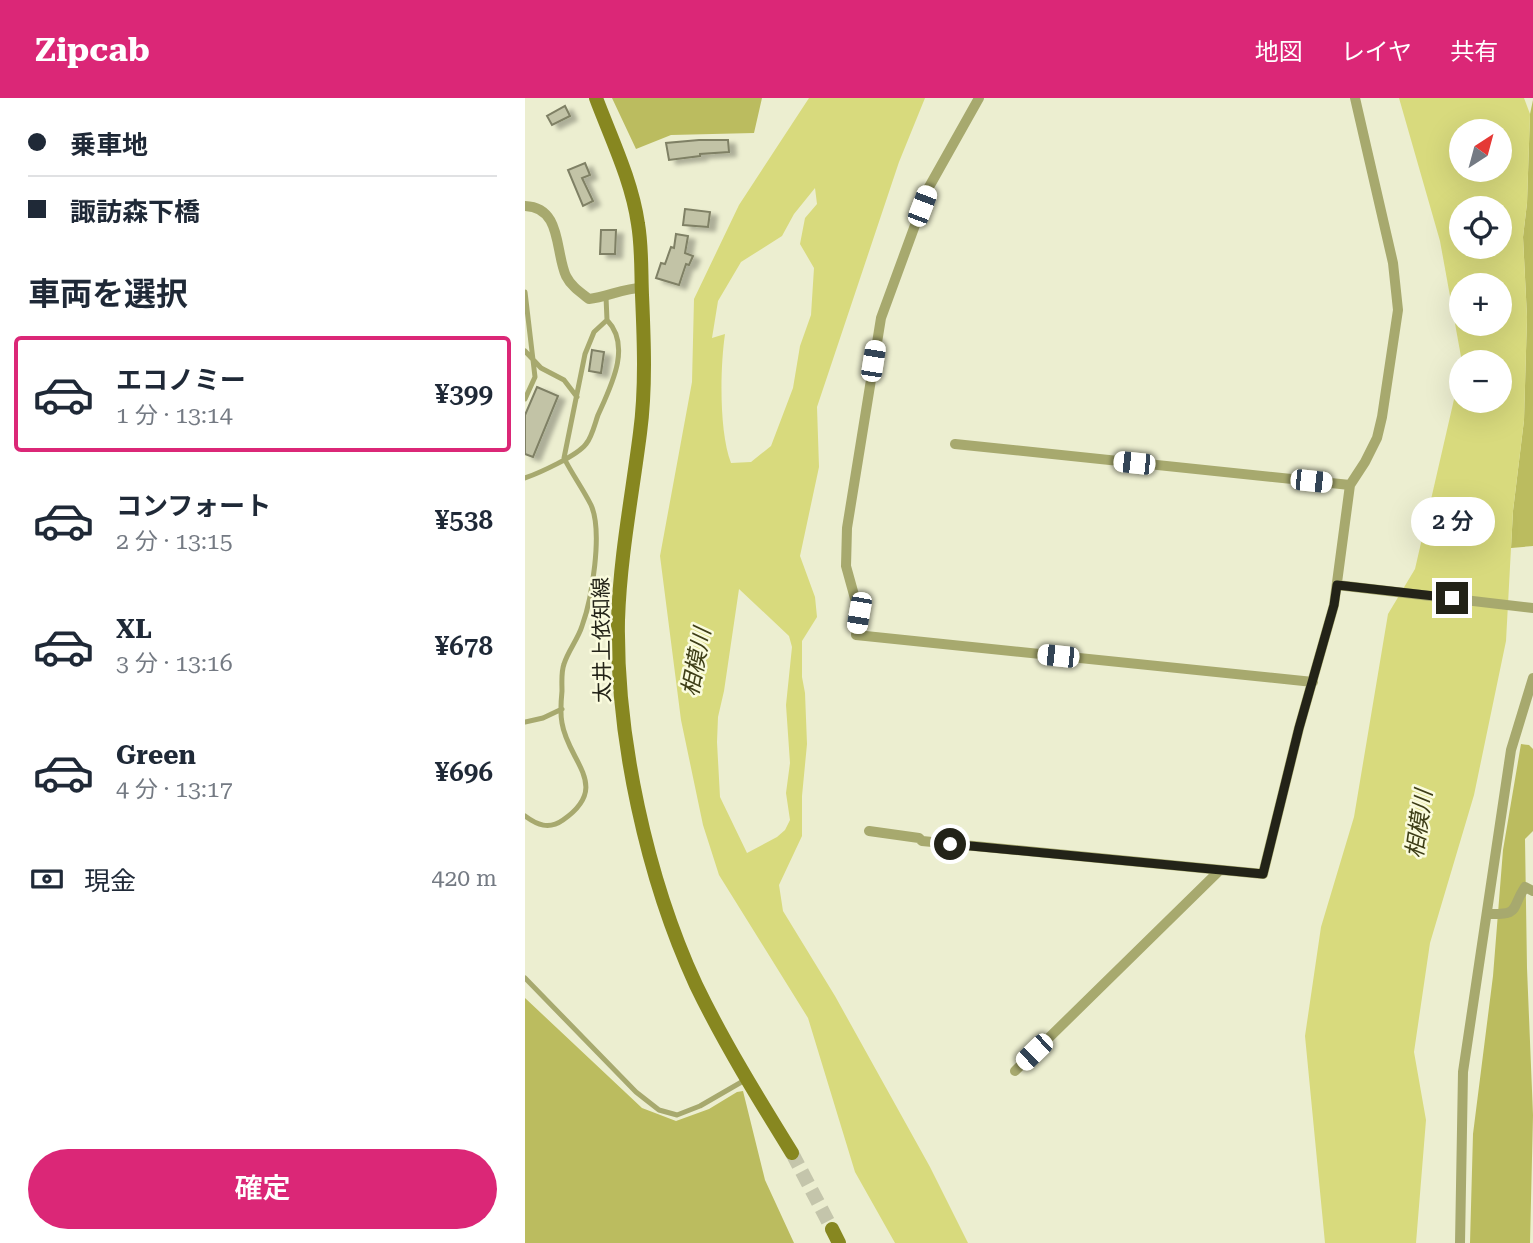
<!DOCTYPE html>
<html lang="ja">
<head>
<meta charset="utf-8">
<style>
	:root { --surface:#fff; --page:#f6f6f7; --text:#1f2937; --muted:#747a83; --line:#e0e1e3; --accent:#db2777 }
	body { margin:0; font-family:"Roboto Serif","Noto Sans JP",serif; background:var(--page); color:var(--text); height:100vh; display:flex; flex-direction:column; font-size:26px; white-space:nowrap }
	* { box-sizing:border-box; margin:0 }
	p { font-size:23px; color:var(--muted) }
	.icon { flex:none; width:38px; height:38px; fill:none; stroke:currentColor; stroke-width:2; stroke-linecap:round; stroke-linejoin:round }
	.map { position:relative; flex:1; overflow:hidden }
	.sheet { display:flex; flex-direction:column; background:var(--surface); width:525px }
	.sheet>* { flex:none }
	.banner { display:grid; align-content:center; height:154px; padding:0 28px; background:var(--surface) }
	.needle { width:46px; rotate:36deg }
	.tools { position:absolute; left:924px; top:21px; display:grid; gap:14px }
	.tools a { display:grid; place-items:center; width:63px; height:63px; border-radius:50%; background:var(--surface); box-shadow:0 7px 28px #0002; font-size:35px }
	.end { position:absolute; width:32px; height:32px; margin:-16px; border:9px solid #232318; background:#fff; box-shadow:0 0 0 4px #fff }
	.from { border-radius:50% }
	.bubble { position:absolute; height:49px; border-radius:24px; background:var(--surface); box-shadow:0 7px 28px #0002; font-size:23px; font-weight:600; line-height:49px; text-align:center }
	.car { position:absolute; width:21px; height:42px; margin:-21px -10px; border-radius:9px; box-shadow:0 0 5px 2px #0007; background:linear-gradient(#fff 24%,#345 0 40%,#fff 0 76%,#345 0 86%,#fff 0) }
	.banner b { display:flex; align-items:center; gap:24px; height:66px; font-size:26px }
	.banner b+b { border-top:2px solid var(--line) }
	.banner i { width:18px; height:18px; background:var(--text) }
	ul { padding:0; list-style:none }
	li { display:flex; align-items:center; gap:21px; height:116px; margin:0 14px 10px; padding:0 14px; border:4px solid transparent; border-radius:7px }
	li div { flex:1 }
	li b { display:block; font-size:26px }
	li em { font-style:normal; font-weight:600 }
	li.selected { border-color:var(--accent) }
	li>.icon { width:63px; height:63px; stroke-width:1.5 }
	h2 { padding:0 28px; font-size:32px; line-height:84px }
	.pay { display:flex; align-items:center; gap:18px; height:77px; padding:0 28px; font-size:26px }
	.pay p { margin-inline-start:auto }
	.action { display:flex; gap:14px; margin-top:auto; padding:14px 28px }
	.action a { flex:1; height:80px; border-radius:42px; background:var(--accent); color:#fff; font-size:28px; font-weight:600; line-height:80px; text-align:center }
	header { display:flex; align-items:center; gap:42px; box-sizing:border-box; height:98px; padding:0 35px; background:var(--accent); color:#fff }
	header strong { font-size:33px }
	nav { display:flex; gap:38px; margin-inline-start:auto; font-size:24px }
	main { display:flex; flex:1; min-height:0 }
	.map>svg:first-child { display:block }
</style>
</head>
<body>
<header>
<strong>Zipcab</strong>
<nav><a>地図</a><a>レイヤ</a><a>共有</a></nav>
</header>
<main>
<section class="sheet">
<div class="banner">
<b><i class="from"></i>乗車地</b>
<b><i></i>諏訪森下橋</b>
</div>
<h2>車両を選択</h2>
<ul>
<li class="selected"><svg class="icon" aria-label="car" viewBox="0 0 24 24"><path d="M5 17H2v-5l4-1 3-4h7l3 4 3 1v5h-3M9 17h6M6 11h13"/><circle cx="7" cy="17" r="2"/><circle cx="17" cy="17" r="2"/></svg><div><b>エコノミー</b><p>1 分 · 13:14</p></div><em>¥399</em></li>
<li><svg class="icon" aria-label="car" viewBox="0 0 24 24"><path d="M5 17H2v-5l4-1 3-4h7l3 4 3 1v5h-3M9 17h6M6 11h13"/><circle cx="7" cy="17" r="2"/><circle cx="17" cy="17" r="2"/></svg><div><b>コンフォート</b><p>2 分 · 13:15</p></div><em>¥538</em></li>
<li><svg class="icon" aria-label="car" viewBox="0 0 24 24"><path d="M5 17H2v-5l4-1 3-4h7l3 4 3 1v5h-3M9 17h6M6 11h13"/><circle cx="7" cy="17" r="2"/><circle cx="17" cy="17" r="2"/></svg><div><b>XL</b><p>3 分 · 13:16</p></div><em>¥678</em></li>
<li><svg class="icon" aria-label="car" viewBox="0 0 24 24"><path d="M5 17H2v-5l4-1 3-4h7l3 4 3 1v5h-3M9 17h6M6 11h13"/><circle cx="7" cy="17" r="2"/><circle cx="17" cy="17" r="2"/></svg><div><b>Green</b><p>4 分 · 13:17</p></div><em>¥696</em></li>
</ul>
<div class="pay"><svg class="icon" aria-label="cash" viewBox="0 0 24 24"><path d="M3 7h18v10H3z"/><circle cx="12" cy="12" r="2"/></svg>現金<p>420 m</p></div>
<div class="action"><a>確定</a></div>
</section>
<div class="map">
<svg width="1008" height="1145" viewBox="0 0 1008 1145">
	<defs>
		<filter id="shadow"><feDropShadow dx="7" dy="4" stdDeviation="2" flood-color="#0004"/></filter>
	</defs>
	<rect width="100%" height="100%" fill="#eceed0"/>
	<path fill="#bbbc5f" d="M87,0H237L229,35L146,37L111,51Z
		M1008,2V448L986,450L988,413L999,322L1002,219L998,139L1002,105L1005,16Z
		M996,646L1004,647L1008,651V733L1000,741L1002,870L1008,1017L1005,1145H945L948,1036L968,878L978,752Z
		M0,900L117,1010L151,1023L184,1011L212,994L218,993L240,1082L269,1145H0Z"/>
	<path fill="#d8da7d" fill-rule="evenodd" d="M284,0H400L374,64L292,309L294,369L275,458L290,499L292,519L277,543V579L280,595L282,646L277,698V738L254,787L258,813L310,898L405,1069L443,1145H370L330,1074L283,920L194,777L178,727L156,622L135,458L167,284L169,201L214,107ZM290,90L292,106L280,120L275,146L289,170L286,217L275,248L268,290L246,348L226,364L206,365C194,334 195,270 200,236L187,240L193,203L216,164L257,138L269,116ZM214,491L264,538L267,549L261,607L265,665L261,695L265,722L260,732L252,739L222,755L195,699L192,644L193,619L199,593Z
		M874,0H999L1005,16L1002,105L998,139L1002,219L999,322L988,413L981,543L949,697L905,845L889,954L901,1022L891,1145H800L780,938L796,829L829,719L863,516L890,471L936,271V303H975V264H937L915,143ZM936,33H975V72H936ZM936,110H975V149H936ZM936,187H975V226H936Z"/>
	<path fill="#c2c3a6" stroke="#7f8065" stroke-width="2" filter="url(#shadow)" d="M40,8L45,18L27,27L22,18Z
		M174,42H203L204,54L175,56V58L144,62L141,45Z
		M60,65L65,77L57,80L68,103L58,108L43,72Z
		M160,111L185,114L183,129L158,127Z
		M76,132H91L90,156H75Z
		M151,136L163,138L160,155L168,158L164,167L161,166L154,187L131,180L136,165L140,166L146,149L149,150Z
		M67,252L79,254L76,275L64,273Z
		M12,289L33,298L8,359L0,356V317Z"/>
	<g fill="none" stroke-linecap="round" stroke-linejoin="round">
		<path stroke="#c4c5ab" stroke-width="14" stroke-dasharray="14 7" stroke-linecap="butt" d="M267,1055L307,1131"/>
		<path stroke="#a7a96e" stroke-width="5" d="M0,194L10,279L0,301
			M0,253L16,270L39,282L52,299
			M0,380C14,375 52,358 61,346C67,339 70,325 73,317C86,288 107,248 82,222
			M0,624L18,620L37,611
			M0,718C12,727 24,732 38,722C87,688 43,664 37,625C35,615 36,603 37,593C37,584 36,574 39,566C43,553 53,541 57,528C67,501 78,433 66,407C58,391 47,376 39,360L60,256L69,234L82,222L81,199
			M0,880L111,994L134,1012L152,1017L175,1008L220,982"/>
		<path stroke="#a7a96e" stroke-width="10" d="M454,0L404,89L356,220L322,430L321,468L334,515L331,537L788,584
			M0,108C37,109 30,154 41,178C46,188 55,194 64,201C82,199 99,190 117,190
			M430,346L825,387
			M812,487L1008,510
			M344,733L394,740L397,743L738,776L774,630L809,507L825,387L840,364L852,340L857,319L873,212L868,165L830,0
			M962,816C996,817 985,812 1000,789L1008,793
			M490,973L694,773
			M935,1145L938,974L986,652L1008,580"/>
		<path stroke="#878720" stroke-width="14" d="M71,0C86,40 107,83 113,126C117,149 116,174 117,197C119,243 121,290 115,335C107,398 95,459 93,522C91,639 122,781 171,887C199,945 233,1000 267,1055
			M307,1131L314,1145"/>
	</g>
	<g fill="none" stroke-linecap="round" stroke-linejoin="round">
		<path stroke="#232318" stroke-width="9" d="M425,746L738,776L774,630L809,507L812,487L927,500"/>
	</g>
	<g text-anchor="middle" stroke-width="5" stroke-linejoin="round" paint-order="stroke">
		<g font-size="21" fill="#232318" stroke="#fafbdd">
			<text transform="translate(77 542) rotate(-91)" y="7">太井上依知線</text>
		</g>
		<g font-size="23" font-style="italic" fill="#3e3e17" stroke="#fafbdd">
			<text transform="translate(171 564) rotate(-79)" y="8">相模川</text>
			<text transform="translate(894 726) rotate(-82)" y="8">相模川</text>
		</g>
	</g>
</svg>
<div class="tools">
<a><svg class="needle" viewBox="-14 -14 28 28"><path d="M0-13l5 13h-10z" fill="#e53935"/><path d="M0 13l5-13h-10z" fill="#747a83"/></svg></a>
<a><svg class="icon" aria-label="locate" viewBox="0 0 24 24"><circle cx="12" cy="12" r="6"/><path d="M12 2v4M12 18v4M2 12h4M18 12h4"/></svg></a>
<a>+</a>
<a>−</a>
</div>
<i class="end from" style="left:425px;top:746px"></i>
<i class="end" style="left:927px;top:500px"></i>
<div class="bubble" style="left:886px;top:399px;width:84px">2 分</div>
<i class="car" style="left:397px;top:108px;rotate:21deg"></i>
<i class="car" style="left:348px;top:263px;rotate:9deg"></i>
<i class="car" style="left:609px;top:365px;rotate:276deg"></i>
<i class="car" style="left:786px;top:383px;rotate:96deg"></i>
<i class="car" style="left:334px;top:515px;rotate:190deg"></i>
<i class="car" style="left:533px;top:558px;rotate:276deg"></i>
<i class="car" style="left:509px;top:954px;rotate:226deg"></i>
</div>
</main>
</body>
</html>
